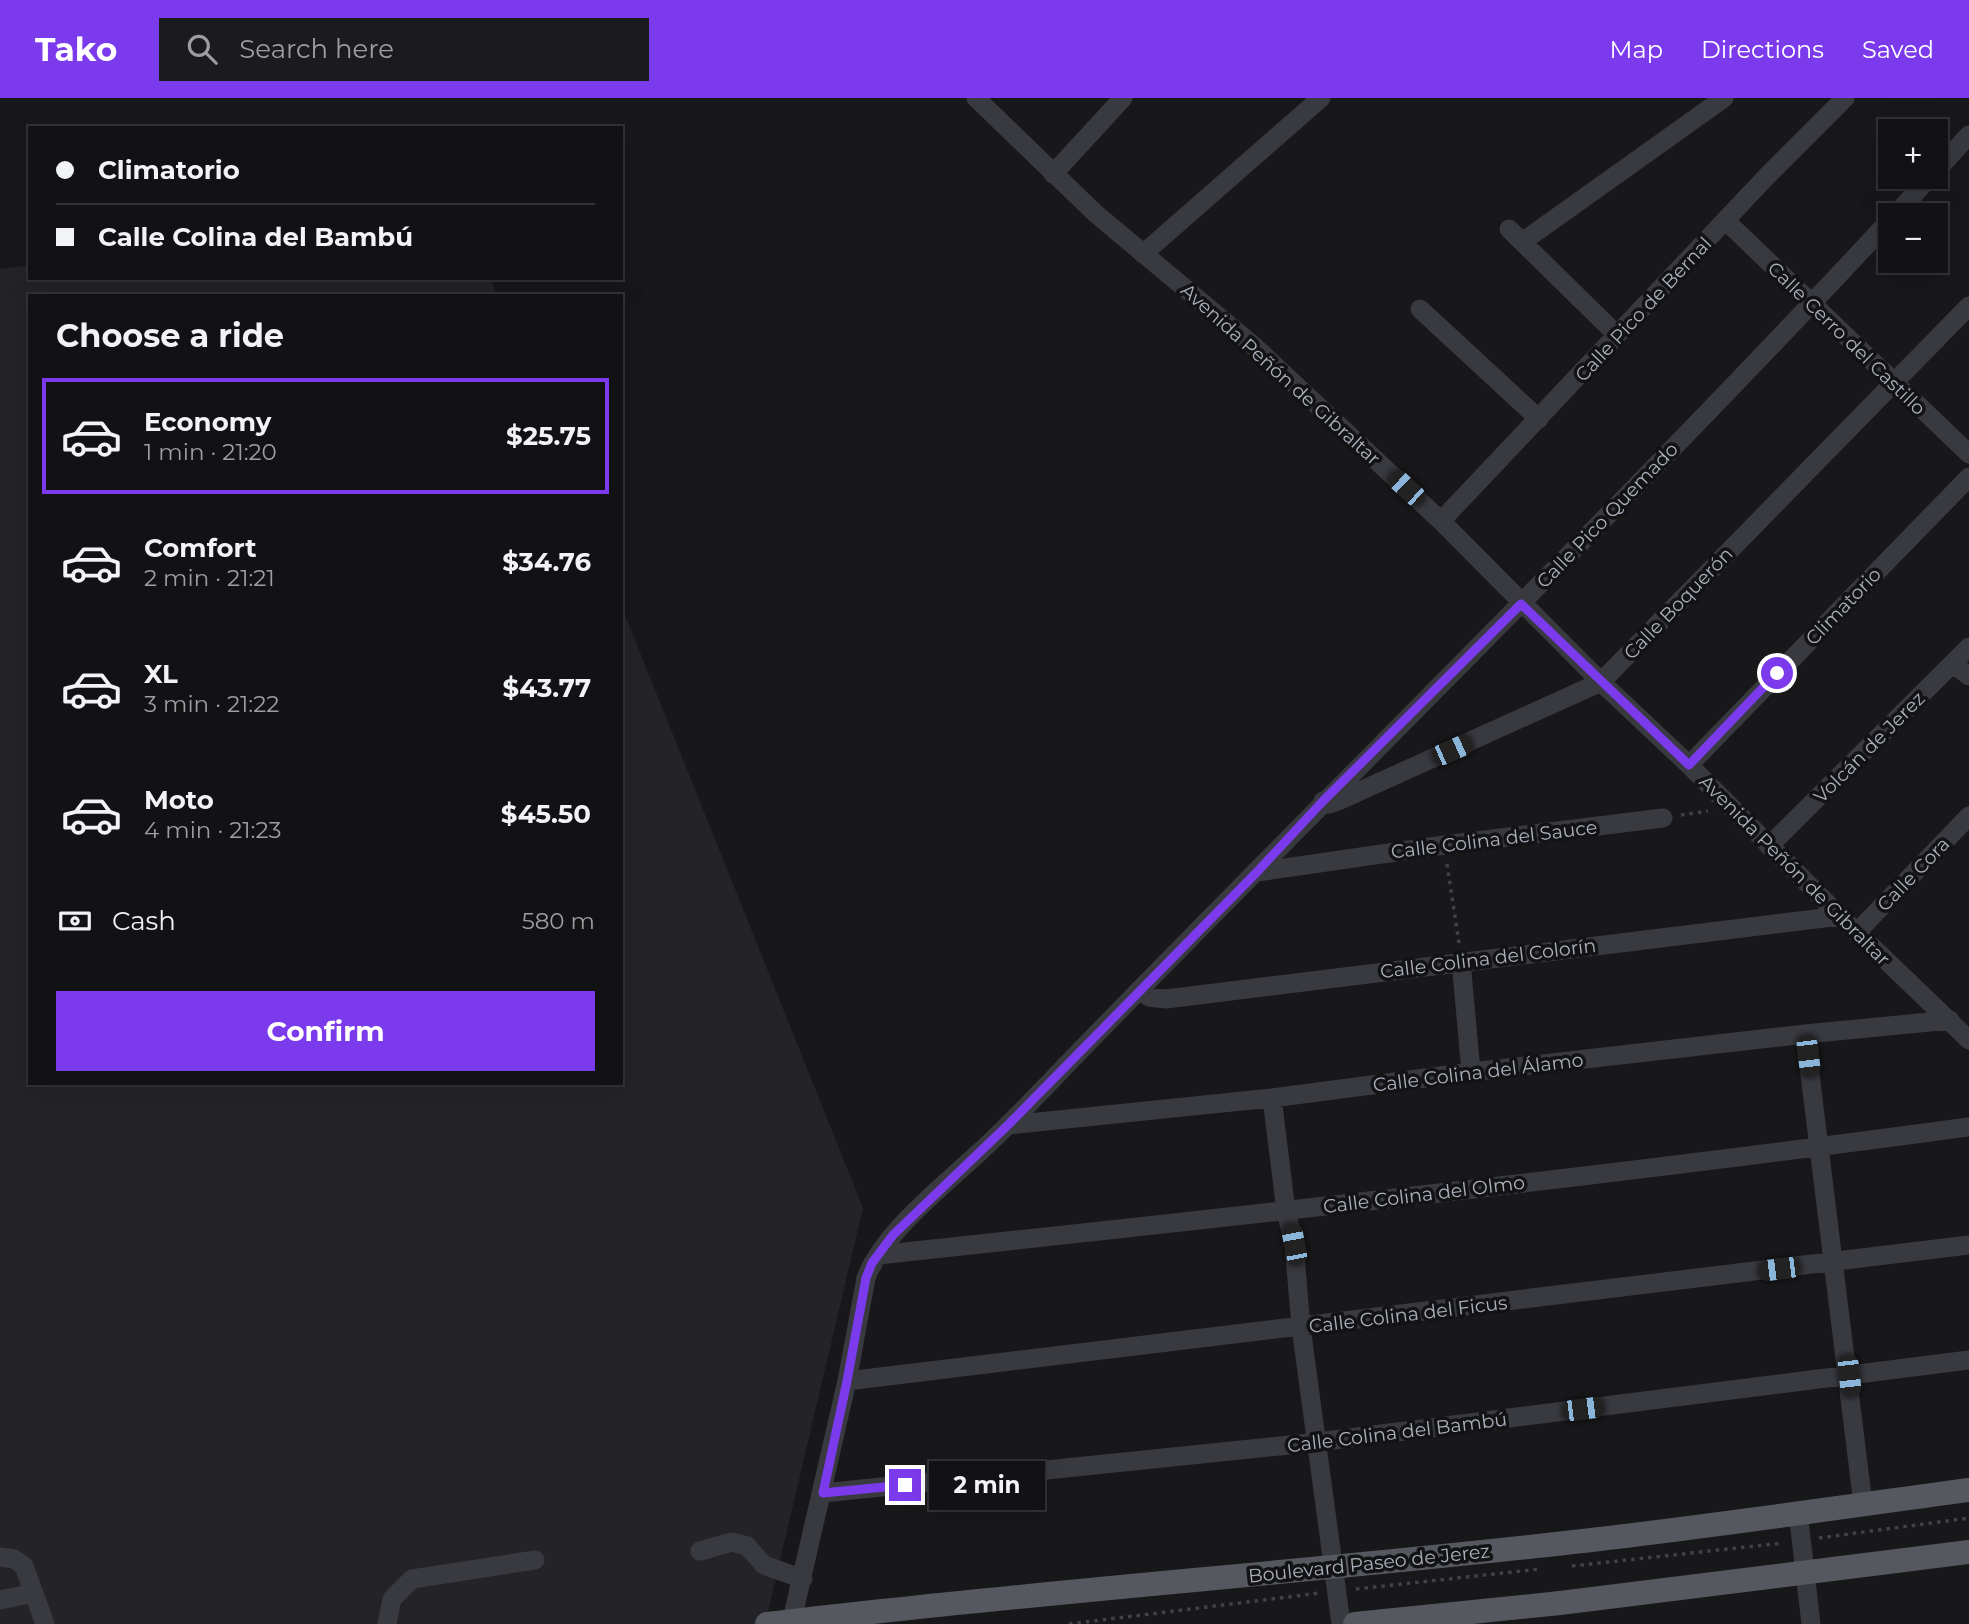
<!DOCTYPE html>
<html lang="en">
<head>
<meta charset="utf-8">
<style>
	:root { --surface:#121214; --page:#1b1b1d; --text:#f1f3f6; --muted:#9c9ea0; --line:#313234; --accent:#7c3aed }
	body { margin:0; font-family:Montserrat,sans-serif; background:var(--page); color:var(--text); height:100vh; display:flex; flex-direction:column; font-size:26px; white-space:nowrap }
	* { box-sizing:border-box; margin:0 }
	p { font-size:23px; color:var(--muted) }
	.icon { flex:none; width:38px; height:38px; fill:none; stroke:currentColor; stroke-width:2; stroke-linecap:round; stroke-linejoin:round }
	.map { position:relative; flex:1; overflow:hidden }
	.panel { position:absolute; left:28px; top:196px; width:595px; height:791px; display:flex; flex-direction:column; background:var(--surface); border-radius:0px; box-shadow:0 7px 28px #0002,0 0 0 2px var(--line) }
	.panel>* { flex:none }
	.banner { position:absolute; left:28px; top:28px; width:595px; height:154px; border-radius:0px; box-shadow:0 7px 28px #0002,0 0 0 2px var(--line); display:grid; align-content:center; height:154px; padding:0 28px; background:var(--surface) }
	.fabs { position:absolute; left:1878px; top:21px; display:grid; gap:14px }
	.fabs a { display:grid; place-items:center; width:70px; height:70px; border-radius:0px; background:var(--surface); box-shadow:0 7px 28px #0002,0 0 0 2px var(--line); font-size:35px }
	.end { position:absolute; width:32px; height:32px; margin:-16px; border:9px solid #7c3aed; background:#fff; box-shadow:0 0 0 4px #fff }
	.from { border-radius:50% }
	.bubble { position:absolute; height:49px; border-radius:0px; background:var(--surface); box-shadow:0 7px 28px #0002,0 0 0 2px var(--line); font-size:23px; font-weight:700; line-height:49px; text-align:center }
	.car { position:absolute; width:21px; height:42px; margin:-21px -10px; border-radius:9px; box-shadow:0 0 5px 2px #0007; background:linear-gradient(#222 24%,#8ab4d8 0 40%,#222 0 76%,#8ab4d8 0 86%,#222 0) }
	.banner b { display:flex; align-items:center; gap:24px; height:66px; font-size:26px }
	.banner b+b { border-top:2px solid var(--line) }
	.banner i { width:18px; height:18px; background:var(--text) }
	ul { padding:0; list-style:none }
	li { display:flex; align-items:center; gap:21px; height:116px; margin:0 14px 10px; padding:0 14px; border:4px solid transparent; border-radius:0px }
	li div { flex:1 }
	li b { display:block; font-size:26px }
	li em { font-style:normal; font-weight:700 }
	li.selected { border-color:var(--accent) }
	li>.icon { width:63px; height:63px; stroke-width:1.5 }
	h2 { padding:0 28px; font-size:32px; line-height:84px }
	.pay { display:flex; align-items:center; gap:18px; height:77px; padding:0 28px; font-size:26px }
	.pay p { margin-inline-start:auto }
	.button { display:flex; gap:14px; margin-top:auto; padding:14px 28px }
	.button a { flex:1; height:80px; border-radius:0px; background:var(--accent); color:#fff; font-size:28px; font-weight:700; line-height:80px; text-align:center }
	header { display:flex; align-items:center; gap:42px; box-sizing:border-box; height:98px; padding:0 35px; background:var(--accent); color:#fff }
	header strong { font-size:33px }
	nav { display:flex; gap:38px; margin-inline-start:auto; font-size:24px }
	.search { width:490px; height:63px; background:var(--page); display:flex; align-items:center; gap:18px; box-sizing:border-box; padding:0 24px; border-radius:0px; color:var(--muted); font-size:26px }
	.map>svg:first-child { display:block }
</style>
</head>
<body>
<header>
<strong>Tako</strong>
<div class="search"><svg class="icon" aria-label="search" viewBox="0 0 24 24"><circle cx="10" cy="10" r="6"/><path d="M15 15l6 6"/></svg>Search here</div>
<nav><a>Map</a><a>Directions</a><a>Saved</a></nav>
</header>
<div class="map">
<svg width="1969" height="1526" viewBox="0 0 1969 1526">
	<rect width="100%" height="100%" fill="#18181b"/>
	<path fill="#242428" d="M30,167V180H490L497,198H30V985H621V507L863,1110L765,1526H0V171Z"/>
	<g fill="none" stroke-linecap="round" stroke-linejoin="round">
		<path stroke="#3f4247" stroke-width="3.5" stroke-dasharray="3.5 5" stroke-linecap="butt" d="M1681,717L1708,713
			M1447,766L1459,845
			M1819,1440L1969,1420
			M1572,1468L1783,1445
			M1356,1491L1540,1471
			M1069,1526L1320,1495"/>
		<path stroke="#393a40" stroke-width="19" d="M976,0L1095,115L1254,248L1441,423L1601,584L1689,667L1840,818L1969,942
			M1936,73L1969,37
			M1053,76L1123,0
			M1895,117L1930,79
			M1726,123L1969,356
			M1509,131L1617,237
			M1522,144L1724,0
			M1143,156L1321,0
			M1420,211L1539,321
			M1441,423L1768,77L1845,0
			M1953,566L1969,578
			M1689,667L1969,379
			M1323,703L1329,706L1338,703L1601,584L1969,208
			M1769,748L1969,549
			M1257,774L1444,747L1663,720
			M1857,834L1969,718
			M1461,863L1471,974
			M1140,891L1149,899L1166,901L1840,818
			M1805,936L1863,1406
			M1272,1000L1286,1113L1294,1146L1301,1229L1341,1526
			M1008,1027L1272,1000L1471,974L1805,936L1950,922
			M878,1157C1242,1118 1606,1078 1969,1029
			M847,1283L1969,1147
			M823,1395L1318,1344L1969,1262
			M1798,1414L1811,1526
			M700,1453L732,1444L747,1448L764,1467L803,1481
			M0,1459L14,1461L24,1468L45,1526
			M0,1502L34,1495
			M387,1526L392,1501L412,1481L535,1462
			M791,1526L847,1283L866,1180C883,1134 948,1084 984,1050C1015,1021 1044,990 1073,960C1345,680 1624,408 1890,122"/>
		<path stroke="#55585f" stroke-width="24" d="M767,1526C1032,1494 1299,1475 1565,1445C1700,1430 1835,1410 1969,1392
			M1355,1526L1560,1505L1969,1454"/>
	</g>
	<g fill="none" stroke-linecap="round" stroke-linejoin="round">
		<path stroke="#7c3aed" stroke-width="9" d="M905,1387L823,1395L847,1283L866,1180L872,1165L893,1137L1008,1027L1257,774L1323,703L1521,506L1689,667L1777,575"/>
	</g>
	<g text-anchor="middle" stroke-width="7" stroke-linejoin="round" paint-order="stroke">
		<g font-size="19" fill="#aab0bb" stroke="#131316">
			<text transform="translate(1643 211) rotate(-47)" y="7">Calle Pico de Bernal</text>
			<text transform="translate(1847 240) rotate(44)" y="7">Calle Cerro del Castillo</text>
			<text transform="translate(1281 276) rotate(42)" y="7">Avenida Peñón de Gibraltar</text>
			<text transform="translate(1607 417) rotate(-46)" y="7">Calle Pico Quemado</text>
			<text transform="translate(1678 505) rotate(-46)" y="7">Calle Boquerón</text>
			<text transform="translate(1843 508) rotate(-46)" y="7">Climatorio</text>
			<text transform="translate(1869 649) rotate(-45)" y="7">Volcán de Jerez</text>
			<text transform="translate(1494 741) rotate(-7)" y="7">Calle Colina del Sauce</text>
			<text transform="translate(1795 772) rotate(45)" y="7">Avenida Peñón de Gibraltar</text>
			<text transform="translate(1913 776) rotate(-46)" y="7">Calle Cora</text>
			<text transform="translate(1488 860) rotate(-7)" y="7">Calle Colina del Colorín</text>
			<text transform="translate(1478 974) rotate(-7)" y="7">Calle Colina del Álamo</text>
			<text transform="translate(1424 1096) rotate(-7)" y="7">Calle Colina del Olmo</text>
			<text transform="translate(1408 1216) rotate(-7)" y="7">Calle Colina del Ficus</text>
			<text transform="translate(1397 1334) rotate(-7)" y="7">Calle Colina del Bambú</text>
			<text transform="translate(1369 1465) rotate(-6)" y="7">Boulevard Paseo de Jerez</text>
		</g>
	</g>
</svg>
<div class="fabs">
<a>+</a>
<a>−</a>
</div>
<i class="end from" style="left:1777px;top:575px"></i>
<i class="end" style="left:905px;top:1387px"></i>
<div class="bubble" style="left:929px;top:1363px;width:116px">2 min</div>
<i class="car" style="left:1406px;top:390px;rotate:313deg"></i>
<i class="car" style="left:1452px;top:652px;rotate:66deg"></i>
<i class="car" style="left:1808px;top:958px;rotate:173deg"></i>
<i class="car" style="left:1294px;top:1146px;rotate:349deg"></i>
<i class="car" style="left:1779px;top:1171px;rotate:263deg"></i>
<i class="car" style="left:1849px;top:1278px;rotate:174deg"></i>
<i class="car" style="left:1583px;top:1311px;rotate:83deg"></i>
<div class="banner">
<b><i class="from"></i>Climatorio</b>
<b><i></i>Calle Colina del Bambú</b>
</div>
<section class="panel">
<h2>Choose a ride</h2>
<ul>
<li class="selected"><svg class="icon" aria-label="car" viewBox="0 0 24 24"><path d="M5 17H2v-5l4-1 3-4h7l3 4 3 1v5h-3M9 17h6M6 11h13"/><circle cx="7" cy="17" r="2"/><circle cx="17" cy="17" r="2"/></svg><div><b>Economy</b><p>1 min · 21:20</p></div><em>$25.75</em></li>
<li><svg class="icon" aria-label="car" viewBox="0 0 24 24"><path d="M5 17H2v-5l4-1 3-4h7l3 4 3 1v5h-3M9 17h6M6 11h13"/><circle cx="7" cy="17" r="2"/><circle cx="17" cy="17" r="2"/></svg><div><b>Comfort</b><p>2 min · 21:21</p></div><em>$34.76</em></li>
<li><svg class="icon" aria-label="car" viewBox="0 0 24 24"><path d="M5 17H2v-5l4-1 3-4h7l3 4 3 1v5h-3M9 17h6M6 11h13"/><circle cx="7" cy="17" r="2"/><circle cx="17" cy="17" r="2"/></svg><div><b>XL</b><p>3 min · 21:22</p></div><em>$43.77</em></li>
<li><svg class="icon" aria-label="car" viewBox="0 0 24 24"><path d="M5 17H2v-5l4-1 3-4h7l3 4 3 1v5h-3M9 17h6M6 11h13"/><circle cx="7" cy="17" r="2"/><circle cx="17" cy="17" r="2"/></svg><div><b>Moto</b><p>4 min · 21:23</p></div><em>$45.50</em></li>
</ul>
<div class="pay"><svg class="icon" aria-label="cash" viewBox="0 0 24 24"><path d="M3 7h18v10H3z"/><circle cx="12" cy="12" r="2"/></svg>Cash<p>580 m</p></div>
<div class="button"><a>Confirm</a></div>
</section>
</div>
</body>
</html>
